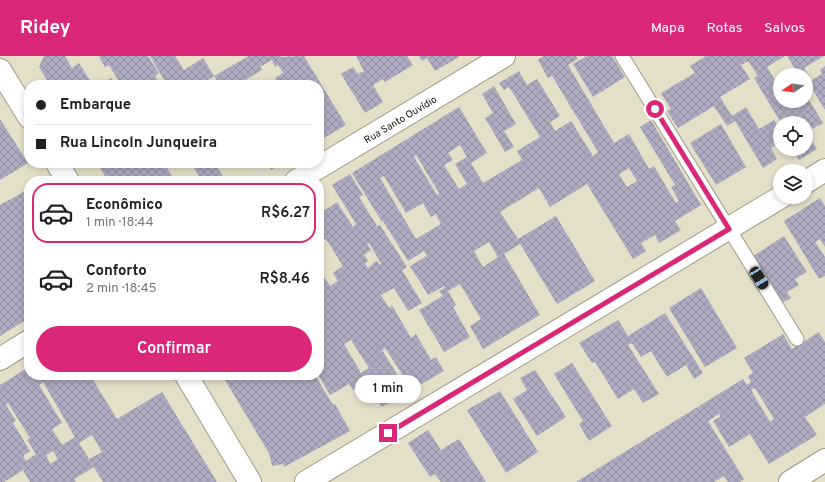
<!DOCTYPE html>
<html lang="pt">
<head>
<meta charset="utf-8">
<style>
	:root { --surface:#fff; --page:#f2f2f2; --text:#202124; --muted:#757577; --line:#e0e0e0; --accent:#db2777 }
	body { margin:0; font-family:Overpass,sans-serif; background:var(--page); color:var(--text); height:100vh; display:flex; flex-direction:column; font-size:15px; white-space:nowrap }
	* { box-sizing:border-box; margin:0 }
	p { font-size:13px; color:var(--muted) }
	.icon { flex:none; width:22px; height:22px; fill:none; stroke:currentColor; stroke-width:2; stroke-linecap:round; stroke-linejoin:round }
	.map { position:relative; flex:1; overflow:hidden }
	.side { position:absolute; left:24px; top:120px; width:300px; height:204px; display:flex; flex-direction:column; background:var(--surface); border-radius:16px; box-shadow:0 2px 6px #0003 }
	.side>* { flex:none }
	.guide { position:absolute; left:24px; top:24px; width:300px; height:88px; border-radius:16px; box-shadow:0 2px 6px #0003; display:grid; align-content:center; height:88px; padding:0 12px; background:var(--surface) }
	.needle { width:26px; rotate:257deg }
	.controls { position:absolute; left:773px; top:12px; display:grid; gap:8px }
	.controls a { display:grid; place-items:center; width:40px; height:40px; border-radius:50%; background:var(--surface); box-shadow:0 2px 6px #0003; font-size:20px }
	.end { position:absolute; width:18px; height:18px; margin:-9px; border:5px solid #db2777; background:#fff; box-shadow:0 0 0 2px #fff }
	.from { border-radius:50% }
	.bubble { position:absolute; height:28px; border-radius:14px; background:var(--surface); box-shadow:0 2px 6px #0003; font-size:13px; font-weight:600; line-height:28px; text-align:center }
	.car { position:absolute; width:12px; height:24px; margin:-12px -6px; border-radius:5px; box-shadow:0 0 3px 1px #0007; background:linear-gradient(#222 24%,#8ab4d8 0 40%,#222 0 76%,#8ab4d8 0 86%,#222 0) }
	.guide b { display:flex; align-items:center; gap:14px; height:38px; font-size:15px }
	.guide b+b { border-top:1px solid var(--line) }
	.guide i { width:10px; height:10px; background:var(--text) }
	ul { padding:7px 0 0; list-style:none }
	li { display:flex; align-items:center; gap:12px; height:60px; margin:0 8px 6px; padding:0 4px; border:2px solid transparent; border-radius:16px }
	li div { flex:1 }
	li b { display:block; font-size:15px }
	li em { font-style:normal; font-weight:600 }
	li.current { border-color:var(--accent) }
	li>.icon { width:36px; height:36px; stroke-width:1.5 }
	.cta { display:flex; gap:8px; margin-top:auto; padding:8px 12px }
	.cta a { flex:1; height:46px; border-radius:24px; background:var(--accent); color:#fff; font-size:16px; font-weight:600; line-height:46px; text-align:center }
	header { display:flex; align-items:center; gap:24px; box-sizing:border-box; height:56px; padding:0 20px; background:var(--accent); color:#fff }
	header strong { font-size:19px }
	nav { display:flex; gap:22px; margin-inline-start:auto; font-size:14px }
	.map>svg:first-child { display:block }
</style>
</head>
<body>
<header>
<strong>Ridey</strong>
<nav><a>Mapa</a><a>Rotas</a><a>Salvos</a></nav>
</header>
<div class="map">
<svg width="825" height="426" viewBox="0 0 825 426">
	<defs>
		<pattern id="building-cross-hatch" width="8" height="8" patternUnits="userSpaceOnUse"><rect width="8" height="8" fill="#aeabc0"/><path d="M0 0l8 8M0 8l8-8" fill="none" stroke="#9492a4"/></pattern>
	</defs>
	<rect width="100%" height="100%" fill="#e3dfc9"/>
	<path fill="url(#building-cross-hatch)" fill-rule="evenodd" d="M44,0H65L72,12L79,7L93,29H50L39,11Z
		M101,0H148L159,17L155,20L160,29H121L109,9L105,11L99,1Z
		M150,0H175L184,14L203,2L214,20L199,29H167Z
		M249,0H280V1L304,0L346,69L319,85V29H276L279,28L275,22L283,17L278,9L275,11L272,4L260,11L262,14L237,29H220L214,20Z
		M356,0H407L413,9L385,26L383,23L373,29L383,46L365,57L341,18L353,11L358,18L364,15Z
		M419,0H458L459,1L435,15L427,2L422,5Z
		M544,0H576L578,3L568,9L614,87L629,78L649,113L654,110L676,147L679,145L671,131L675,129L640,71L651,64L701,149L675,165L681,174L659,187L655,179L641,187L646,195L633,203L587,128L550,151L539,132L500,156L518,183L556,160L595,225L557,248L520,188L504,198L540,259L483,293L470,270L481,263L460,228L448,235L456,249L453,251L470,281L444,296L419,254L443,240L439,235L445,232L444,230L428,239L410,210L427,200L424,195L408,205L383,165L382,166L352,117L459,51L487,97L471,107L483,127L522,104L517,95L540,81L509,31L504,34L499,27L519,15L527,29L537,23L560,60L550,66L555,75L571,65L593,100L598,96L552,20L548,22L538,4ZM460,89L467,101L455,108L467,128L459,133L444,109L453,104L448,97ZM416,99L439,137V138L437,139L414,101ZM629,112L637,125L627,131L619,118ZM384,120L406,157L423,147L431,161L436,158L441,168L416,183L380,122ZM489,186L498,201L483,211L474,195Z
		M587,0H612L625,21L593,41L573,8Z
		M706,0H785L767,11L780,32V45H806V39L823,67L807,76L817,93L799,104L792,93H806V67H781L754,22L758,20L748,5L741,9L750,23L720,41L732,60L746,51L759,73L774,64L780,73V86L771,92L777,103L763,112L735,65L727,70L714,50L678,72L667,55L671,53L661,37L695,17L690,10Z
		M787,0H824L804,12L810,21L806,24V19H799Z
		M825,10V54L808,26L822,18L820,14Z
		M111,22L116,29H101Z
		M494,30L516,68L504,75L514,91L505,96L485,62L493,57L482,38Z
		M0,63L28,107L0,124Z
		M721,68L746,111L716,129L690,87Z
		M97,107H164L175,125H108Z
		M191,107H208L211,112L216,109L226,125H202Z
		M267,107H282L271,114Z
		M350,118L363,139L359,141L377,170L380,169L407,211L402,214L422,247L408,255L394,232L381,239L389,252L392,249L411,282L416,278L431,304L436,301L444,315L382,351L367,326L353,334L349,328L330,339L319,320V213L330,230L338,225L333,217L343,210L326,183L319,187V155L323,153L324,155L337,146L353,171L356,168L332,129ZM369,187L381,207L380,209L377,205L372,208V209L368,212L365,208L368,205L364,199L371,194L367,188ZM351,284L369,312L361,317L344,288ZM385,292L404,321L400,323L382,294Z
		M29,133V184L28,185L29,186V262L0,280V149Z
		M820,142L825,150V191L820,183L815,186L825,201V220L819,223L784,165Z
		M784,180L807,216L795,223L799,229L787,236L791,242L782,247L753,200Z
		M701,232L737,292L705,311L669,252Z
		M665,257L703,317L694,323L686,309L667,321L651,295L641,301L632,287L628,289L659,338L643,347L634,333L618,343L595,306L592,307L579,287L618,264L628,280Z
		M819,276L825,286V348L805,361L817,379L769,408L750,378L729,391L713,365L721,360L719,358L708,365L744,423L740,426H728L724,420L714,426H576L743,323L747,329L751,326L748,320L753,317L744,302L783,278L792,293ZM755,332L774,363L770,366L751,334Z
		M572,307L612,370L589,385L579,368L583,365L554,318Z
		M29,311V319H90L117,363L162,336L217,426H103L94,411L74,423L76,426H30L23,414L4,426H0V329ZM43,326L75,381L62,389L52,373L62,367L39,329ZM8,347L30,382L27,384L36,398L26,405L23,400L30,395L13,367L16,365L6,349ZM92,379L102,396L89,403L79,387ZM53,395L58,403L50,408L46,399Z
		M535,314L566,361L537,380L513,343L527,334L520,322Z
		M222,319H315L333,349L335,348L350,375L284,411L283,408L272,410L269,397Z
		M500,335L538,396L506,417L467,354Z
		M428,374L441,394L459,383L486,426H441L435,418L430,421L408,387Z"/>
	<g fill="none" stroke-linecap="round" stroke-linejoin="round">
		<defs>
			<path id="lane" d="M622,0L797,283"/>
			<path id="street" d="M0,14L29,61
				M57,107L68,125
				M296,125L504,0
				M806,126L825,114
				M0,303L29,285
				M186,319L250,426
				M306,426L781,141
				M790,426L825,404"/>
		</defs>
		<use href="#lane" stroke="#9e9a85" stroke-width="15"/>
		<use href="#street" stroke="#9e9a85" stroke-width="24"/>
		<use href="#lane" stroke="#fff" stroke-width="13"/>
		<use href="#street" stroke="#fff" stroke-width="22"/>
	</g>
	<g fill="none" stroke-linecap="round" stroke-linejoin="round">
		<path stroke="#db2777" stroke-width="5" d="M388,377L729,173L655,53"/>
	</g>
	<g text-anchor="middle" stroke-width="3" stroke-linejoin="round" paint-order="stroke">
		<g font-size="10" fill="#0e0d06" stroke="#fff">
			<text transform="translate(400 63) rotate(-31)" y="4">Rua Santo Ouvídio</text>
		</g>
	</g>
</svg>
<div class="controls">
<a><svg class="needle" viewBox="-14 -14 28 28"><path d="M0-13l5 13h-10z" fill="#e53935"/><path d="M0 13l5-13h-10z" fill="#757577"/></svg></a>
<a><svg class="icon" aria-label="locate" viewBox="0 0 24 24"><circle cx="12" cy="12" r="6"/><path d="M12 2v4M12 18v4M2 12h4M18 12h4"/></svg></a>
<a><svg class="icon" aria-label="layers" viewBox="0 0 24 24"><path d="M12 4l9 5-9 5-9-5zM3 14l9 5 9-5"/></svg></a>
</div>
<i class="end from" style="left:655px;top:53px"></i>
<i class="end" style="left:388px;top:377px"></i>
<div class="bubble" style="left:355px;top:319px;width:66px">1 min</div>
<i class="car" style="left:759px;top:222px;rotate:148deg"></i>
<div class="guide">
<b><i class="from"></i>Embarque</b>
<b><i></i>Rua Lincoln Junqueira</b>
</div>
<section class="side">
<ul>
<li class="current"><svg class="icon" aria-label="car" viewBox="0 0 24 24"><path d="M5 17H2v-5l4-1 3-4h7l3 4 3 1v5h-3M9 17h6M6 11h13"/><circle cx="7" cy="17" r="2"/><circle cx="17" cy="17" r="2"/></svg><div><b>Econômico</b><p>1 min · 18:44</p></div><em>R$6.27</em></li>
<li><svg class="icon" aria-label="car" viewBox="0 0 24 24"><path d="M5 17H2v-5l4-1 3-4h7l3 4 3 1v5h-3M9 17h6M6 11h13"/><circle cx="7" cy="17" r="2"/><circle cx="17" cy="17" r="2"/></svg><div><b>Conforto</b><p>2 min · 18:45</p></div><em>R$8.46</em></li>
</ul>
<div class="cta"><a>Confirmar</a></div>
</section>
</div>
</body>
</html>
